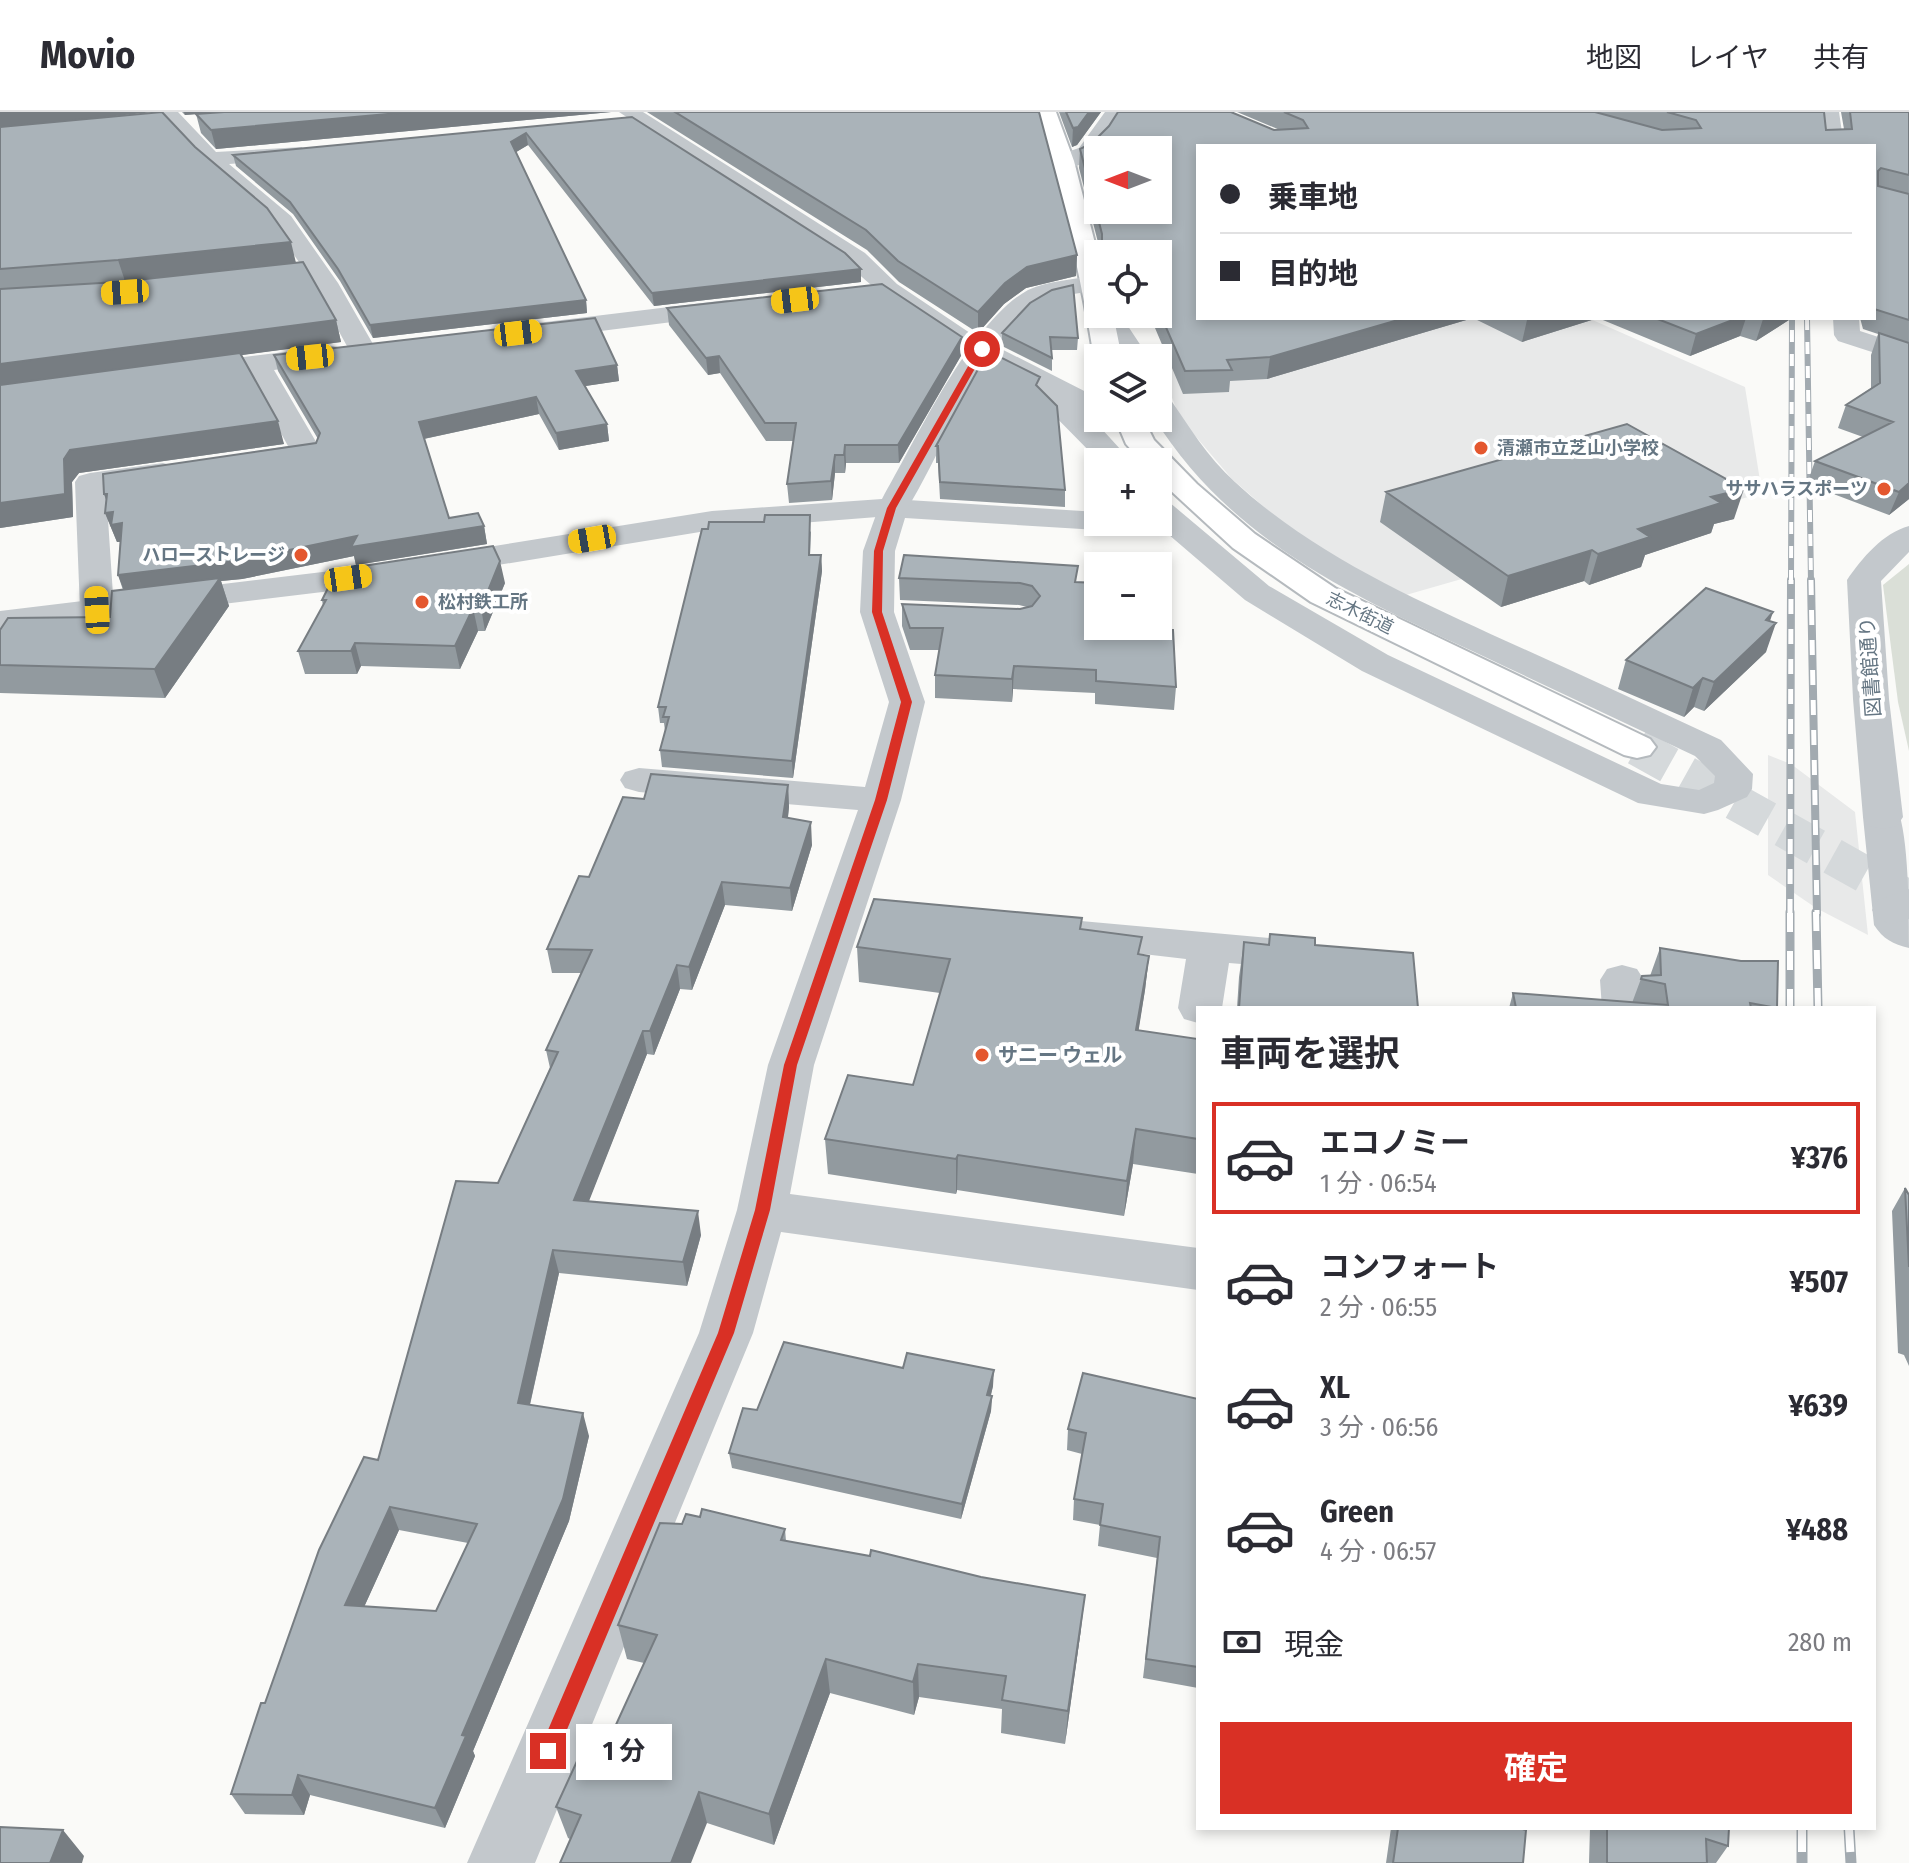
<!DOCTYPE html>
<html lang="ja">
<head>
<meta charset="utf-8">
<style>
	:root { --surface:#fff; --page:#f7f7f7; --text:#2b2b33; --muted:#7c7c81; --line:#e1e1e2; --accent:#d93025 }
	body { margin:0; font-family:"Fira Sans Condensed","Noto Sans JP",sans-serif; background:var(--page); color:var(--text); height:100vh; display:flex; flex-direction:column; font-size:30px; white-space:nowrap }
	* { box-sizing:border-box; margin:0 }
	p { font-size:26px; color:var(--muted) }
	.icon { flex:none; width:44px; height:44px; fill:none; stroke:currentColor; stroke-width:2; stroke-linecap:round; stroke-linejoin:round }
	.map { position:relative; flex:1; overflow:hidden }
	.panel { position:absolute; left:1196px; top:894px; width:680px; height:824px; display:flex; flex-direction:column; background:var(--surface); border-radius:0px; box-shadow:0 4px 12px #0003 }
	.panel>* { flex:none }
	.hud { position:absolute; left:1196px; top:32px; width:680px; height:176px; border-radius:0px; box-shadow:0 4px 12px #0003; display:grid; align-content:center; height:176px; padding:0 24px; background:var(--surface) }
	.needle { width:52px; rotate:270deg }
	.buttons { position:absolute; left:1084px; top:24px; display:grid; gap:16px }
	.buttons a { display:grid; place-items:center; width:88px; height:88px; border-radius:0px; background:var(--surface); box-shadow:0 4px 12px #0003; font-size:40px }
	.end { position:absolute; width:36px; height:36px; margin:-18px; border:10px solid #d93025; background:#fff; box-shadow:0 0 0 4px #fff }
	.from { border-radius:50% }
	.bubble { position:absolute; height:56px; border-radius:0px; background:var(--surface); box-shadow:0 4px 12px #0003; font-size:26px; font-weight:700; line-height:56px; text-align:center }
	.car { position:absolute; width:24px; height:48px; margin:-24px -12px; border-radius:10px; box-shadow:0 0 6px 2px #0007; background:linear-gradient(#f5c518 24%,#345 0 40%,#f5c518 0 76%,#345 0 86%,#f5c518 0) }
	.hud b { display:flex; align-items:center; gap:28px; height:76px; font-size:30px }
	.hud b+b { border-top:2px solid var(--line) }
	.hud i { width:20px; height:20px; background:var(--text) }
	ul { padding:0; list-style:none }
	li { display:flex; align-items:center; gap:24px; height:112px; margin:0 16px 12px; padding:0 8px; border:4px solid transparent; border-radius:0px }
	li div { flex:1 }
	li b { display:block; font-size:30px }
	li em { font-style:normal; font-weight:700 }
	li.current { border-color:var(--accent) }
	li>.icon { width:72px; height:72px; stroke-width:1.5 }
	h2 { padding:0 24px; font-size:36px; line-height:96px }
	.pay { display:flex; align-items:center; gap:20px; height:88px; padding:0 24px; font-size:30px }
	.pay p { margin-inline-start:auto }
	.action { display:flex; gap:16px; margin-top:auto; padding:16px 24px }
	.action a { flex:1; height:92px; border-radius:0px; background:var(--accent); color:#fff; font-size:32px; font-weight:700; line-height:92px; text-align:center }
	header { display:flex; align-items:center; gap:48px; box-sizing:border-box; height:112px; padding:0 40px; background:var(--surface); border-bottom:2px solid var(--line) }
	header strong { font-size:38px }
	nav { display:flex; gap:44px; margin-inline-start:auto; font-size:28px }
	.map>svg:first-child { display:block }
</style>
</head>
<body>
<header>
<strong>Movio</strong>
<nav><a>地図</a><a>レイヤ</a><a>共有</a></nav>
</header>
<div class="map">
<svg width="1909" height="1751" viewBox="0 0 1909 1751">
	<rect width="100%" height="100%" fill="#fafaf8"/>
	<path fill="#e8e9e9" d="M1270,206H1588L1745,275L1762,381L1406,483L1303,429L1232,367L1180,306L1154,240Z
		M1768,643L1791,652L1855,700L1868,823L1816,796L1768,763Z"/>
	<path fill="#dadfd7" d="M1909,452V639L1898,590L1883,473Z"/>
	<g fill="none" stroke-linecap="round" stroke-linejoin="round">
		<path stroke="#d5d9db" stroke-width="37" stroke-dasharray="37 19" stroke-linecap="butt" d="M1637,635L1909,787"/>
		<defs>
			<path id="primary" d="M1036,0H1056L1074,49L1098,143V202H1113L1122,246H1098V251L1094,246C1081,165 1062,80 1036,0Z
				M1115,306H1143L1154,328L1197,372L1255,422L1335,476L1650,627L1656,635L1650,643L1637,646L1624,643L1311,490L1233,436L1158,367V350H1142L1126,332Z"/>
		</defs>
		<use href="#primary" stroke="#b5babe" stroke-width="4"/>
		<path fill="#c3c8cc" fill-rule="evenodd" d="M156,0H178L216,40L302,35L305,40L302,45L294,47L229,52L291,104L338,171L377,239L373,245H353L310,167L248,174L239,171L235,166L239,161L301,153L274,114L202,52Z
			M619,0H643L865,141L897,172L970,221L1098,286V306L1089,303L1132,350H1100L1038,287L1044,280C973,244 905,208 847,151Z
			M1105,0H1125C1109,25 1092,63 1055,54L1052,49L1055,44L1079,36Z
			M1819,0H1839L1844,34H1822Z
			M727,188L736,190L740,196L736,202L537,227L528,225L524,219L528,213L537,211Z
			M1098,196V202H1120L1149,246H1121L1094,202Z
			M1833,206H1859L1860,219L1909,235V252L1838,229L1834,223Z
			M333,234L343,236L347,242L343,248L274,258L322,340L318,346C296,352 266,359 244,353L240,347L244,341L288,334L248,261L187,268L177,266L173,260L177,254L187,252Z
			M1158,281L1168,284C1189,314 1207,345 1235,370C1313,442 1410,485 1506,529C1578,561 1650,595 1721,628L1753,662L1752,677L1747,685L1718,698L1704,702L1638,691L1362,559L1245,488L1154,410H1158V388L1169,390L1269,474L1388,543L1661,672L1699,678L1714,671L1715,664L1695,644C1625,611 1555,578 1485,545C1356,485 1232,431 1154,306H1158Z
			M163,351L174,354L178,360L174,366L106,377L114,498L109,505L97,508L85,505L80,498L75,370L79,364L90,361Z
			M892,387L1098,400V410H1113L1109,416L1098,418L905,406L895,439L894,500L925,590L901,688L814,953L790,1082L1198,1136V1178L781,1120L753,1221L535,1751H467L699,1221L737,1098L768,953L858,698L639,680L625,676L620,668L625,660L639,656L865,675L889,590L860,500L863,439L881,389Z
			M1883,693L1897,696C1909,723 1909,802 1909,836C1893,832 1883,827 1874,813L1863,705L1869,696Z
			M1081,809L1303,829L1318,833L1325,843L1318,853L1303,857L1229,851L1222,896H1198V911L1184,907L1178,896L1186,847L1066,833L1060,823L1066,813Z
			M1622,853L1637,857L1644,868L1646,896H1602L1600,868L1607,857Z"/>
		<path fill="#c3c8cc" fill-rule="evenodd" d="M1094,163L1098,164V178C1082,181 1065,182 1050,188C989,209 940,349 903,403L712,418L364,475L0,519V499L364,455L712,399L882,387C916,328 970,210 1028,178C1047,169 1074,168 1094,163Z
			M1909,414V440L1881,469L1889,587L1903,705L1897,714L1883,717L1869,714L1863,705L1853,587L1847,468C1862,446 1883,421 1909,414Z
			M1909,777V807L1893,812L1878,808L1872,798L1878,788Z"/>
		<use href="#primary" fill="#fff" fill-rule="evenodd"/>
		<defs>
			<path id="rail-far3" d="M1807,206L1811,470
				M1791,470L1792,206"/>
			<path id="rail-far2" d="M1811,468L1817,802
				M1790,802L1791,468"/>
			<path id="rail-far1" d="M1816,800L1818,896
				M1790,896V800"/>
			<path id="rail" d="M1802,1716V1751
				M1849,1716L1851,1751"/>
		</defs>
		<use href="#rail-far3" stroke="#a2aab0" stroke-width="6"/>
		<use href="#rail-far2" stroke="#a2aab0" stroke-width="8"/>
		<use href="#rail-far1" stroke="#a2aab0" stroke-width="9"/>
		<use href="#rail" stroke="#a2aab0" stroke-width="11"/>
		<use href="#rail-far3" stroke="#fff" stroke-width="4" stroke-dasharray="12" stroke-linecap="butt"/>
		<use href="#rail-far2" stroke="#fff" stroke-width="5" stroke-dasharray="15" stroke-linecap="butt"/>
		<use href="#rail-far1" stroke="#fff" stroke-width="6" stroke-dasharray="19" stroke-linecap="butt"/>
		<use href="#rail" stroke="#fff" stroke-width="8" stroke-dasharray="24" stroke-linecap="butt"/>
	</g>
	<path fill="#929a9f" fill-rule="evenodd" d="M0,0L296,150L336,208L341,230L241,243L284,332L79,361L72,370L73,405L0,416Z
		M182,0H611L216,37L201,21L196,2L185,3Z
		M647,0H1039L1077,143L1076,164L1026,176L1004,192L978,221L899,170L867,138Z
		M1059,0H1101L1077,33L1072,35Z
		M1237,0H1824L1826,18L1844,17L1841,0H1909V387L1889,403L1807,372L1815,349L1863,325L1838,316L1846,293L1871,276V243L1878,222L1863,217L1860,206H1874V34L1198,206H1792L1756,229L1740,224L1690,244L1598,206L1522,230L1473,206L1267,267L1230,269L1229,280L1183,282L1155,216L1132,202H1158V142H1101L1079,56L1080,37L1092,31L1109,14L1280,18Z
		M632,5L861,157V170L654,194L528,33L516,40L586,188L587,201L373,226L340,169L293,102L236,54L233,43Z
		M667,196L962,225V242L899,351H846L845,361H835L832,388L789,391L787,372L794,329H766L720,261L708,263L669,213Z
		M1002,221L1078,226L1077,238H1052V259L1002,234Z
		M274,243L617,253L619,269L585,274L607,312L609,329L559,338L539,302L424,327L449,406L484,414L487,432L356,453L354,444L242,467L221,469L229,494L165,586L0,581V518L110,505L123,478L118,463L120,430H117L105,401L106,388L104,382L316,331L318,327L278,259Z
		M1039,276L1065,378V395L940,387L938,351H936V334Z
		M1386,380L1734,407L1714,412L1711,421L1645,443L1641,455L1589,473L1584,469L1501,495L1380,410Z
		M811,419L810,443H821L822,459L793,666L662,655L660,638L665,619L664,611H660L658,595Z
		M899,466L1077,470L1164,518L1176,575L1174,598L1095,592V581L1013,577L1012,590L935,586V563L939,538H910L902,514V492L1020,497L1027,495L1019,493L900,488Z
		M505,471L485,519H478L460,557L361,554L357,562H305L298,539L323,494L322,488Z
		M1770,509L1766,540L1704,599L1694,595L1684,605L1618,577L1626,548Z
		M788,673L789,695L788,706L812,733L792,799L725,793L692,878L680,877L654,943L647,942L588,1090L701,1123L687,1174L559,1161L530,1293L589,1324L569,1409L473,1639L475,1644L445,1716L310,1683L304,1703L245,1702L231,1682L265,1591L378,1348L498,1071L550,956L546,938L582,861H552L547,837L589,765L644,687ZM399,1418L468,1431L436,1499L364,1495Z
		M1081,818L1140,843L1149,844L1145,878L1138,919L1198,927V1062L1133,1052L1124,1104L957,1078L956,1082L828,1062L825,1027L913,973L940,881L859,870L857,835Z
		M1270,822L1315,833L1418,896H1237L1239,865L1244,830L1269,833Z
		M1660,836L1777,896H1509L1513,881L1632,891L1642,864H1650Z
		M1905,1076L1909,1083V1254L1904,1243L1898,1241L1892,1099Z
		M903,1256L993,1274L991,1283L992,1284L991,1299L961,1407L732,1356L729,1341Z
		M1198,1287V1576L1143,1566L1157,1446L1098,1434L1100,1413L1073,1408L1074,1387L1082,1342L1067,1338L1068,1317Z
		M700,1405L785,1417L786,1429L1081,1517L1065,1632L1001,1621L1002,1597L919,1585L914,1603L830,1581L774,1733L707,1711L570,1727L568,1726L556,1695L609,1628L644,1551L627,1547L618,1513L682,1412Z
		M1391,1716H1519L1523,1751H1386Z
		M1590,1716H1729L1728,1734L1716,1751H1589Z"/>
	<path fill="#777d82" d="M0,0H154L0,16Z
		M184,0H225L185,3Z
		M410,0H611L216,37L211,18Z
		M1089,0H1101L1077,33L1072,35L1073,16Z
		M526,21L528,33L513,42L511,30Z
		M291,130L296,151L125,169L118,148Z
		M1077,143L1076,164L1026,176L1004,192L978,221V200L1005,171L1027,155Z
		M861,157V170L654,194L652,181Z
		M586,188L587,201L373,226L370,213Z
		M1405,206H1473L1267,267L1270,245Z
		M1535,206H1598L1522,230L1527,208Z
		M1738,206H1746L1740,224L1690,244L1696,222Z
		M1765,206H1792L1756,229L1763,207Z
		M336,208L341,230L0,275V252Z
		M962,225V242L899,351L898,333Z
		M719,244L720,261L708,263L706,246Z
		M617,253L619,269L579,275L576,259Z
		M536,285L539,302L423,327L419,310Z
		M278,309L284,332L79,361L72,370L73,405L0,416V391L70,338Z
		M607,312L609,329L559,338L556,321Z
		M845,333L846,351L845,361L844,343Z
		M835,343V361L832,388L831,369Z
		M1909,371V387L1889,403L1899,380Z
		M1744,377L1734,407L1714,412L1711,421L1645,443L1641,455L1589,473L1598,442L1638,417L1711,385Z
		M104,382H107L113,400L122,411L128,429L117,430L105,401L111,400Z
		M484,414L487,432L356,453L354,444L242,467L221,469L229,494L165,586L118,463L357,424Z
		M1592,438L1584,469L1501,495L1508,464Z
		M821,443L822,459L793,666L792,649Z
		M500,449L505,471L485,519L481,496Z
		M473,496L478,519L460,557L455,534Z
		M1773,500L1766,521L1776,511L1766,540L1704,599L1714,570Z
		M355,531L361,554L357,562L351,539Z
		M1014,554L1013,577L1012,590V567Z
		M1703,566L1694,595L1684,605L1693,576Z
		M788,673L789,695L785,728L783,705Z
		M811,710L812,733L792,799L790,776Z
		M722,770L725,793L692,878L689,855Z
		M1149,844L1145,878L1133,954L1136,918Z
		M677,853L680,877L654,943L650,919Z
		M643,919L647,942L580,1112L574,1088Z
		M1136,1017L1133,1052L1124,1104L1127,1069Z
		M958,1043L957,1078L956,1082V1047Z
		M698,1099L701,1123L687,1174L683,1150Z
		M553,1138L559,1161L525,1314L518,1291Z
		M994,1258L993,1274L987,1298V1283Z
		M992,1284L991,1299L961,1407L962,1392Z
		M583,1301L589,1324L569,1409L473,1639L475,1644L445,1716L435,1696Z
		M390,1395L399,1418L355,1515L345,1493Z
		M1085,1483L1081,1517L1065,1632L1068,1599Z
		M826,1547L830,1581L774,1733L769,1702Z
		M918,1552L919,1585L914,1603L913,1570Z
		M298,1663L310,1683L304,1703L292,1683Z
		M699,1680L707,1711L691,1751H671Z
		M63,1718L84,1744L82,1751H50Z"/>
	<path fill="#aab3b9" stroke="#777d82" stroke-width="2" fill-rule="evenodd" d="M162,0L195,35L267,96L291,130L118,148L0,157V15Z
		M224,0H410L211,18L196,2Z
		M675,0H1039L1077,143L1027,155L1005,171L978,200L898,149L866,118Z
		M1066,0H1089L1078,15L1073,16Z
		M1118,0H1231L1274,18L1308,16L1303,8L1284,0H1595L1662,18L1701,16L1696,8L1667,0H1824L1826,18L1852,17L1850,0H1909V63L1881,56L1878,59V74L1909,82V208L1874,197V34H1198V206H1405L1270,245L1227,248L1232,258L1185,259L1158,197V142H1102V122L1080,37L1092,31L1109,14ZM1098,38H1158V98H1098Z
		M632,5L845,141L861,157L652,181L526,21L511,30L586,188L370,213L338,157L290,90L233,43Z
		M303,150L336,208L0,252V177L118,170Z
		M882,172L962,225L898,333H845L844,343H835L831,369L787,372L796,311H765L719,244L706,246L667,196Z
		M1073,173L1078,226L1050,225L1052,246L1002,221L1030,191L1052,178Z
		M595,206L617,253L576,259L607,312L556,321L536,285L419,310L449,406L478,401L484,414L351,435L357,424L236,449L118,463L122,411L111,413L113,400L105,401L107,382H104L103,362L316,331L320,321L274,243Z
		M1655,206H1738L1696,222Z
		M1879,221L1909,231V371L1899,380L1815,349L1893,310L1846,293L1880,271Z
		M988,239L1040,265L1036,273L1057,294L1065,378L940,370L938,334H936Z
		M240,241L278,309L70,338L64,347L65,382L0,391V273Z
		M1627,312L1744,377L1711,385L1721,391L1638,417L1650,425L1598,442L1592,438L1508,464L1386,380Z
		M765,403H810L809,443H821L792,649L660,638L669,605H663L666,595H658L702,417H708L709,410H764Z
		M493,434L500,449L481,496H473L455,534L355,531L351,539H298L326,488H322L337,458Z
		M904,443L1078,454L1075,470L1098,471V514H1158V487L1165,488L1164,518H1173L1176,575L1096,569V558L1014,554L1012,567L935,563L943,516H910L902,492L1020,497L1032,494L1040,484L1032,474L1020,471L899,466Z
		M220,466L155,557L0,553V518L8,506L110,505L112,479Z
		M1706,476L1773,500L1766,508L1776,511L1714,570L1703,566L1693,576L1626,548Z
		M651,662L788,673L783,705L811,710L790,776L722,770L689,855L677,853L650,919H643L574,1088L698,1099L683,1150L553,1138L518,1291L583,1301L563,1387L462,1623L466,1624L435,1696L298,1663L292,1683L231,1682L261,1591H265L319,1438L364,1345L378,1348L456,1069L498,1071L558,940L546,938L592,838L547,837L579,764L589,765L623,685L644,687ZM390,1395L477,1412L436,1499L345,1493Z
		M874,787L1082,806L1080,817L1142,825L1138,842L1149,844L1136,918L1198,927V1027L1136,1017L1127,1069L958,1043L956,1047L825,1027L848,963L913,973L950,847L857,835Z
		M1270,822L1315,826V833L1413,841L1418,896H1239L1244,830L1269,833Z
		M1660,836L1741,849H1778L1777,896L1750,891L1751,896H1516L1513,881L1668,893L1665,872L1641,867L1642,864L1661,863Z
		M1905,1076L1909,1083V1155Z
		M784,1230L903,1256L907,1241L994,1258L987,1283L992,1284L962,1392L729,1341L743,1296L757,1298Z
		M1083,1261L1198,1287V1555L1146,1547L1160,1425L1100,1413L1103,1392L1074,1387L1086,1321L1068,1317Z
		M702,1397L785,1417L781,1428L870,1444L871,1438L981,1465L1085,1483L1068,1599L1002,1588L1006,1564L918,1552L913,1570L826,1547L769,1702L699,1680L671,1751H560L581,1703L556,1695L589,1623L609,1628L657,1523L618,1513L660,1411L682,1412L686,1402L700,1405Z
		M0,1715L63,1718L50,1751H0Z
		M1398,1716H1519L1526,1718L1523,1751H1393Z
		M1607,1716H1729L1728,1734L1706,1727L1707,1751H1607Z"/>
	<path fill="#d93025" d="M979,235L986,237L896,396L883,439L882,500L912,590L887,688L797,953L770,1098L734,1221L555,1646L548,1649L541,1646L539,1639L718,1221L755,1098L784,953L875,688L901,590L872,500L874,439L887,396Z"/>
	<g fill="#e4572e" stroke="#fff" stroke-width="3">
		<circle cx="1481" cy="336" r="8"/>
		<circle cx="1884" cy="377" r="8"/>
		<circle cx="301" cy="443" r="8"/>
		<circle cx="422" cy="490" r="8"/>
		<circle cx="982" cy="943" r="8"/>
	</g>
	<g text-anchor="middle" stroke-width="8" stroke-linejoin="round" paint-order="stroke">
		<g font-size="18" font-weight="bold" fill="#657683" stroke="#fff" text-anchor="start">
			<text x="1497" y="342">清瀬市立芝山小学校</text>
			<text x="1868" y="383" text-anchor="end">ササハラスポーツ</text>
			<text x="285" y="449" text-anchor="end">ハローストレージ</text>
			<text x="438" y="496">松村鉄工所</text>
		</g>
		<g font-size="18" fill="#657683" stroke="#fff">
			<text transform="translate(1360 501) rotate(26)" y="6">志木街道</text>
		</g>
		<g font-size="20" fill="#657683" stroke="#fff">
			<text transform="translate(1870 555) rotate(-94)" y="7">図書館通り</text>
		</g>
		<g font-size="20" font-weight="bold" fill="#657683" stroke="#fff" text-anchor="start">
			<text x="998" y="950">サニー ウェル</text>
		</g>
	</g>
</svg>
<div class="buttons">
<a><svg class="needle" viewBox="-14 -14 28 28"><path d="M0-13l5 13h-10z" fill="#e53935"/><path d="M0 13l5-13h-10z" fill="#7c7c81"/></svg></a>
<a><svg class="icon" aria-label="locate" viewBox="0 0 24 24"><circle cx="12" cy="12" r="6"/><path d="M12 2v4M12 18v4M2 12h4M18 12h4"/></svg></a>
<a><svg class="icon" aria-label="layers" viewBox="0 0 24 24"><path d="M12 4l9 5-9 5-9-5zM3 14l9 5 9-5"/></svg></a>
<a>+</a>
<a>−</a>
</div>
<i class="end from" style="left:982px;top:237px"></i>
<i class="end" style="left:548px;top:1639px"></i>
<div class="bubble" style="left:576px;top:1612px;width:96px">1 分</div>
<i class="car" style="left:125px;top:180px;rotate:266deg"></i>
<i class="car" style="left:795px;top:188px;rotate:263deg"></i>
<i class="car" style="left:518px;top:221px;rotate:83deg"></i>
<i class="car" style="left:310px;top:245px;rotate:264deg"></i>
<i class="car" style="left:592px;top:427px;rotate:260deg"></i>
<i class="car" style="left:348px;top:466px;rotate:82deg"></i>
<i class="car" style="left:97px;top:498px;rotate:357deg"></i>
<div class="hud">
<b><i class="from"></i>乗車地</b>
<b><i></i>目的地</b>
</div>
<section class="panel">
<h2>車両を選択</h2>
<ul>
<li class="current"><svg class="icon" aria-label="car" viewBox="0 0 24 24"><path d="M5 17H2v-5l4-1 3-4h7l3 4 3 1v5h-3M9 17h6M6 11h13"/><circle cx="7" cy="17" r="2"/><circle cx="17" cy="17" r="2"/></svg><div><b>エコノミー</b><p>1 分 · 06:54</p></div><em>¥376</em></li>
<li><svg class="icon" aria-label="car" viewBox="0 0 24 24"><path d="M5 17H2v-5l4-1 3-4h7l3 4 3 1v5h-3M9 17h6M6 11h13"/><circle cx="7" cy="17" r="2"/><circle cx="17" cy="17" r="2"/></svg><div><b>コンフォート</b><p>2 分 · 06:55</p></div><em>¥507</em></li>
<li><svg class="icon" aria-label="car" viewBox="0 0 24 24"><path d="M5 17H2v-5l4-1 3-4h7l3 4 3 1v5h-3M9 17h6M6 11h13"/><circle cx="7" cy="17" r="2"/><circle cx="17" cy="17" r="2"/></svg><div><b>XL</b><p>3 分 · 06:56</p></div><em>¥639</em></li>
<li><svg class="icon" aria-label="car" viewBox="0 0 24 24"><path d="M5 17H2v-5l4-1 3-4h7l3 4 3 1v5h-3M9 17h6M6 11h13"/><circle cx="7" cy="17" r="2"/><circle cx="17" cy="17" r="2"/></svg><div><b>Green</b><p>4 分 · 06:57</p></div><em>¥488</em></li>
</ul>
<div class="pay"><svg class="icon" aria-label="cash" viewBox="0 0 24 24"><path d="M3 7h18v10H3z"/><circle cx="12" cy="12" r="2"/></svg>現金<p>280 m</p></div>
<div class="action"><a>確定</a></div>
</section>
</div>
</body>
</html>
